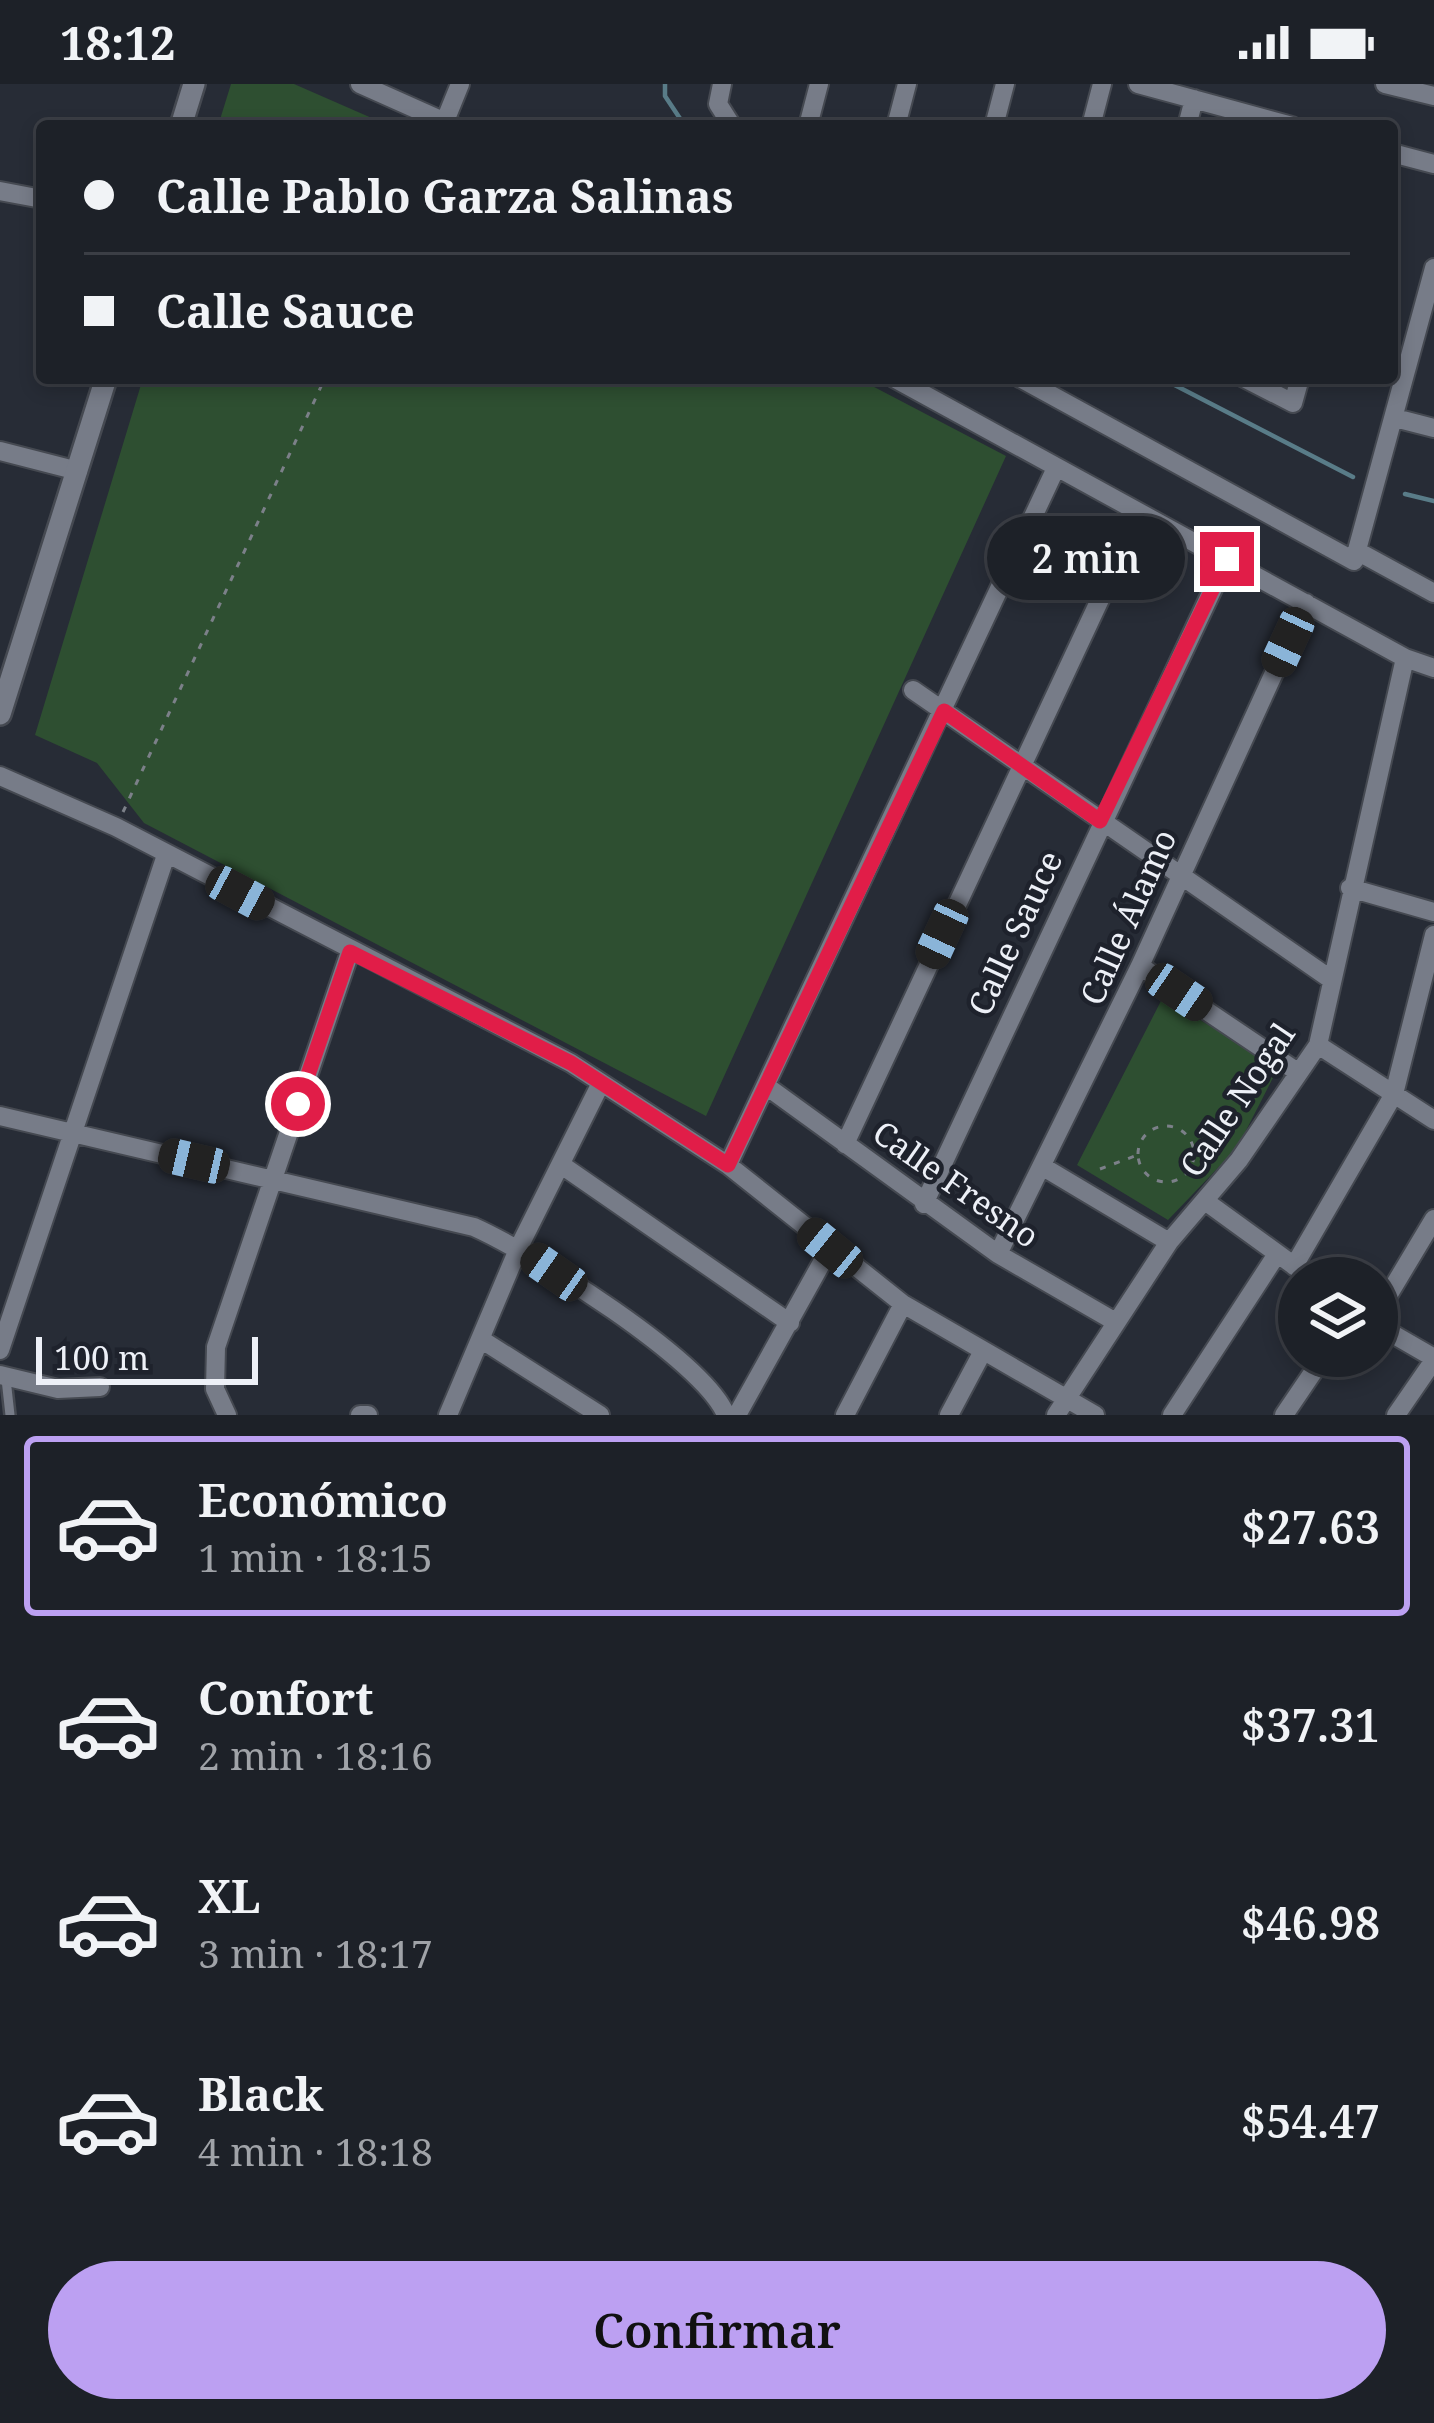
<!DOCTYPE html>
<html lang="es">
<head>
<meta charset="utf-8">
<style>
	:root { --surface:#1d2128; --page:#252930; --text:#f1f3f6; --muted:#a0a3a8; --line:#3b3e45; --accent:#bca0f2 }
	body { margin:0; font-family:"Noto Serif",serif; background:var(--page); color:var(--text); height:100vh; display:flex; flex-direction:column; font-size:45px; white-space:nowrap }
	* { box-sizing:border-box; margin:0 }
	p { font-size:39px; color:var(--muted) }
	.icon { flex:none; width:66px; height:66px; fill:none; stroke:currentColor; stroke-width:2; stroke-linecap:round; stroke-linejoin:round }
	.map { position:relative; height:1331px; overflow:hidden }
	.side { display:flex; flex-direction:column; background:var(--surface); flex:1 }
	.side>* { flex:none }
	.guide { position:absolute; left:36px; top:36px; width:1362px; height:264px; border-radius:12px; box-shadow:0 6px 18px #0003,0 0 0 3px var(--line); display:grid; align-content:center; height:264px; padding:0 48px; background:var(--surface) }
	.buttons { position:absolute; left:1278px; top:1173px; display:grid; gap:24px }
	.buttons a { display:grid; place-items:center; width:120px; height:120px; border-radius:50%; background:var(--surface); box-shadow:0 6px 18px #0003,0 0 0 3px var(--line); font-size:60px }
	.scale { position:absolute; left:36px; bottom:30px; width:222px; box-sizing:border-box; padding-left:12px; border:6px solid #edf0f7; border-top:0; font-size:33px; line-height:42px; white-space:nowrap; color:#edf0f7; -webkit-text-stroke:9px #1e222c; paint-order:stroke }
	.end { position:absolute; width:54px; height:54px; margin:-27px; border:15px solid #e11d48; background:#fff; box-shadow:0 0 0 6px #fff }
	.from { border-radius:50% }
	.bubble { position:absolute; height:84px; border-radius:42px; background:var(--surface); box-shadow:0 6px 18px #0003,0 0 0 3px var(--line); font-size:39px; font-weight:600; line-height:84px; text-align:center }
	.car { position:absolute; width:36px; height:72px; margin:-36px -18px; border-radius:15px; box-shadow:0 0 9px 3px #0007; background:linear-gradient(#222 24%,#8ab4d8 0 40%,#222 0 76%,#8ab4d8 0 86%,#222 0) }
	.guide b { display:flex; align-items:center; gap:42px; height:114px; font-size:45px }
	.guide b+b { border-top:3px solid var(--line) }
	.guide i { width:30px; height:30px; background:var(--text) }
	ul { padding:21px 0 0; list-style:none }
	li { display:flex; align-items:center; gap:36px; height:180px; margin:0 24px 18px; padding:0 24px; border:6px solid transparent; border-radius:12px }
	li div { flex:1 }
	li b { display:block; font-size:45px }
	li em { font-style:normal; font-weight:600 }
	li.active { border-color:var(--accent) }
	li>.icon { width:108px; height:108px; stroke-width:1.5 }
	.button { display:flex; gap:24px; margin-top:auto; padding:24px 48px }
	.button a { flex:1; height:138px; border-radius:72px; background:var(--accent); color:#111; font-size:48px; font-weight:600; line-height:138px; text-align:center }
	.status { display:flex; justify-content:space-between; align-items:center; height:84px; padding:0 60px; background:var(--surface); direction:ltr }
	.status svg { height:33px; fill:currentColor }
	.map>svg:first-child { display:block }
</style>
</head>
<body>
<div class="status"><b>18:12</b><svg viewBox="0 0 49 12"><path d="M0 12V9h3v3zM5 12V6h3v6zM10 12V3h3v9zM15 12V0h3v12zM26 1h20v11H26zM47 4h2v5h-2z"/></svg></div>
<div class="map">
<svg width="1434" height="1331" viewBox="0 0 1434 1331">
	<rect width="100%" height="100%" fill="#272c36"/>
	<path fill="#2e4f31" d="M231,0H294L390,42H218Z
		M143,294H857L1006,372L706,1032L144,739L97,679L35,651Z
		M1163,913L1278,984L1237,1064L1168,1136L1077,1081Z"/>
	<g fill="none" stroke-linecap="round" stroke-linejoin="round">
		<path stroke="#597c88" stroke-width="4.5" d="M665,0V12L685,42
			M1161,294L1353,393
			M1405,410L1434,417"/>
		<defs>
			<path id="service" d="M6,1295L10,1331"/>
			<path id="minor" d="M360,0L454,42
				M722,0L718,20L732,42
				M1138,0L1292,42
				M1385,0L1434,12
				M445,37L460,0
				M808,42L819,0
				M896,42L907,0
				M994,42L1005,0
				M1091,42L1102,0
				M1187,42L1194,15
				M1392,69L1434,80
				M0,107L42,115
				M894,294L1405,574L1434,584
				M1020,294L1354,477L1434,184
				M1244,294L1293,319L1300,294
				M1395,334L1434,344
				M0,367L78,387
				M1357,467L1434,509
				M913,606L1329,894
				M0,692L116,743L571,979L728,1081L903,1220L1095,1331
				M1350,804L1434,828
				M1140,882L1296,987
				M1318,961L1434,1036
				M769,1004L998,1170L1114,1237
				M0,1032L474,1143C532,1169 704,1276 726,1331
				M845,1060L1140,430
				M728,1081L1055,386
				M563,1082L790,1239
				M1045,1084L1169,1158
				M1205,1117L1311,1194
				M924,1120L1227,475
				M998,1170L1140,882L1306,519
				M1294,1182L1394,1010L1434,851
				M1377,1230L1434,1135
				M1377,1241L1434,1274
				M482,1256L600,1331
				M0,1266L166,771
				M0,1291L58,1305L100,1303
				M227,1331L215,1305L216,1263L350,868
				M360,1331H368
				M448,1331L519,1163L601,999
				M737,1331L830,1164
				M845,1331L903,1220
				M949,1331L982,1269
				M1056,1331L1169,1158L1239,1076L1318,961L1405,574
				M1172,1331L1277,1170
				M1284,1331L1324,1272
				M1396,1331L1434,1276"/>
			<path id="tertiary" d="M181,42L194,0
				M0,630L106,294"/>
		</defs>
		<use href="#service" stroke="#454951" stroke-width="14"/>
		<use href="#minor" stroke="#454951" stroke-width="22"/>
		<use href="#tertiary" stroke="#454951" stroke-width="26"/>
		<path stroke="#7c8089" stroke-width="3" stroke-dasharray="6 9" stroke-linecap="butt" d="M123,728L325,294
			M1138 1070a28 28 0 1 1 56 0a28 28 0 1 1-56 0Z
			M1100,1085L1135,1072"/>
		<use href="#service" stroke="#777c88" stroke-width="9"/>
		<use href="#minor" stroke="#777c88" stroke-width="18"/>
		<use href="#tertiary" stroke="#777c88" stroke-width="21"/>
	</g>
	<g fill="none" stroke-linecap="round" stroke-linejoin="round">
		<path stroke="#e11d48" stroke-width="15" d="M298,1020L350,868L571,979L728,1081L944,627L1100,737L1227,475"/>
	</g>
	<g text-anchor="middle" stroke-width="9" stroke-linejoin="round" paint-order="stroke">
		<g font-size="33" fill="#edf0f7" stroke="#1e222c">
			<text transform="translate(1128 833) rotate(-66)" y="12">Calle Álamo</text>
			<text transform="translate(1015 849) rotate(-65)" y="12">Calle Sauce</text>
			<text transform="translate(1237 1016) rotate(-56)" y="12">Calle Nogal</text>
			<text transform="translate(956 1100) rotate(35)" y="12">Calle Fresno</text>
		</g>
	</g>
</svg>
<div class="buttons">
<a><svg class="icon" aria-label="layers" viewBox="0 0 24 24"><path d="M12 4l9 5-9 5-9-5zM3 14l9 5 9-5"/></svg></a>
</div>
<div class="scale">100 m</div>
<i class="end from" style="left:298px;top:1020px"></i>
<i class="end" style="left:1227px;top:475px"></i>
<div class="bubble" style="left:987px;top:432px;width:198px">2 min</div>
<i class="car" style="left:1288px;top:558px;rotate:205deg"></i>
<i class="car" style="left:240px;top:809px;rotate:118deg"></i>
<i class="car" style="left:942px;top:850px;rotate:205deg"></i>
<i class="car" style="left:1179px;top:908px;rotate:124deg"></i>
<i class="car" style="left:194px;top:1077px;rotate:283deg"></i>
<i class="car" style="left:830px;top:1164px;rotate:309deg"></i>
<i class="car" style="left:554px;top:1188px;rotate:305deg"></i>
<div class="guide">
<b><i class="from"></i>Calle Pablo Garza Salinas</b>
<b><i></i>Calle Sauce</b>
</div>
</div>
<section class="side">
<ul>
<li class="active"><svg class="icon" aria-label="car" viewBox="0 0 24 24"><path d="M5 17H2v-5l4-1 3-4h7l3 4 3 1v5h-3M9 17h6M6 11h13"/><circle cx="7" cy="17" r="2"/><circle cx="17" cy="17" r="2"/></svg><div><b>Económico</b><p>1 min · 18:15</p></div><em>$27.63</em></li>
<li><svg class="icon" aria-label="car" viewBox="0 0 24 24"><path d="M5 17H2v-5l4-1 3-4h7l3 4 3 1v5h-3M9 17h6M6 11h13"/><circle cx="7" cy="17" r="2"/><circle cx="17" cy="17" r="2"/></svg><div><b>Confort</b><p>2 min · 18:16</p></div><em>$37.31</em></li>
<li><svg class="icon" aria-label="car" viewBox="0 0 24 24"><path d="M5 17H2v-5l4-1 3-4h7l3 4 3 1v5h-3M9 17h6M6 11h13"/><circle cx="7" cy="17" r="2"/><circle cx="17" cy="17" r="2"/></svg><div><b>XL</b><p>3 min · 18:17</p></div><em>$46.98</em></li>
<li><svg class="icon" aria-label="car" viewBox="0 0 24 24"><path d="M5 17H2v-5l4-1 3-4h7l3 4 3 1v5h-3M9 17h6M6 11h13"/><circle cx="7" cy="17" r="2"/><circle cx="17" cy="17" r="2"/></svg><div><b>Black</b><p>4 min · 18:18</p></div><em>$54.47</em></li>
</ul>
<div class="button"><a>Confirmar</a></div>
</section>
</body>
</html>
